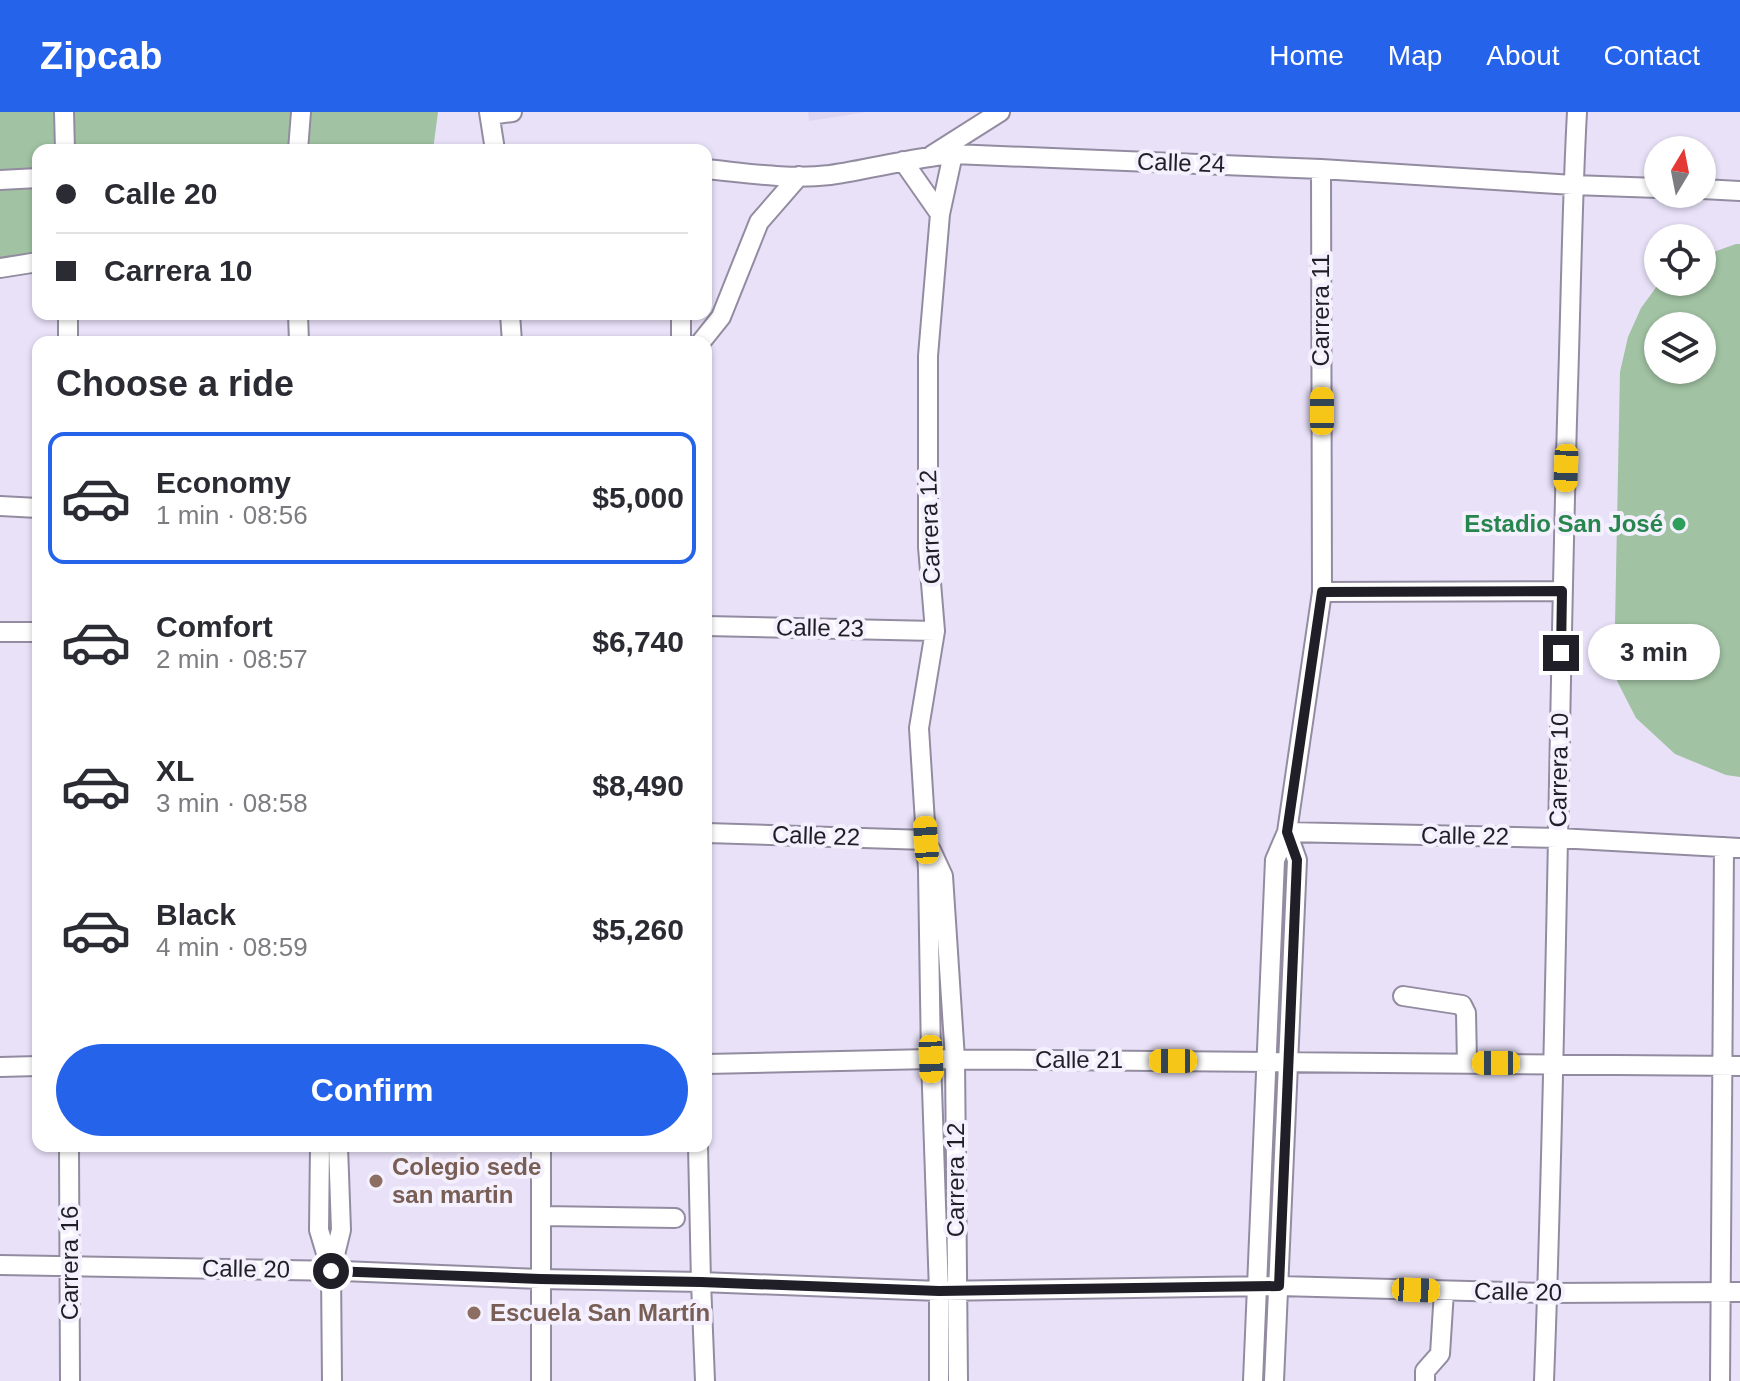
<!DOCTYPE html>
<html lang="en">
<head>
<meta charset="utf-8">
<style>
	:root { --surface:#fff; --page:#f7f7f7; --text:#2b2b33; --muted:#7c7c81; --line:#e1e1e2; --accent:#2563eb }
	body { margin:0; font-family:Helvetica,sans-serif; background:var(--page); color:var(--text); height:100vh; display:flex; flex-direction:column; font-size:30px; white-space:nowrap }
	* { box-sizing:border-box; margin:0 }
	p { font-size:26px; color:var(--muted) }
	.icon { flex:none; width:44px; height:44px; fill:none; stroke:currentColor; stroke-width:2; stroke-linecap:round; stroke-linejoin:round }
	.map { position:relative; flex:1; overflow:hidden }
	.panel { position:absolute; left:32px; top:224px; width:680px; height:816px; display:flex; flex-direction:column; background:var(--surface); border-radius:16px; box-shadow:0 2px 6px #0004 }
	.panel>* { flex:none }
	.hud { position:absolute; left:32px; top:32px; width:680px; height:176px; border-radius:16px; box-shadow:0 2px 6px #0004; display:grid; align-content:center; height:176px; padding:0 24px; background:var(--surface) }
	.needle { width:52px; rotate:10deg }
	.fabs { position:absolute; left:1644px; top:24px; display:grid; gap:16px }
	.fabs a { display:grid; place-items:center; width:72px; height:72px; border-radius:50%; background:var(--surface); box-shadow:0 2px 6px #0004; font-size:40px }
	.end { position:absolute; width:36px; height:36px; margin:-18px; border:10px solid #201e26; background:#fff; box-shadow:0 0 0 4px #fff }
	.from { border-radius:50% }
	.bubble { position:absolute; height:56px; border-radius:28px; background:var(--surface); box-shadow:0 2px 6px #0004; font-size:26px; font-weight:700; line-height:56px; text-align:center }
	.car { position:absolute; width:24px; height:48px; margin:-24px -12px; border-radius:10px; box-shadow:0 0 6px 2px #0007; background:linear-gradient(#f5c518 24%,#345 0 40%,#f5c518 0 76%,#345 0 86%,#f5c518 0) }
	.hud b { display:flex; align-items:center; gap:28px; height:76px; font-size:30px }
	.hud b+b { border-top:2px solid var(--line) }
	.hud i { width:20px; height:20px; background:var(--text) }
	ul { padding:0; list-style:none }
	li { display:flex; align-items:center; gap:24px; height:132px; margin:0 16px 12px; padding:0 8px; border:4px solid transparent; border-radius:16px }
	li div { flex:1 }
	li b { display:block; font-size:30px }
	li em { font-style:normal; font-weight:700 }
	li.current { border-color:var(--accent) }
	li>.icon { width:72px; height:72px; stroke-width:1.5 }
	h2 { padding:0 24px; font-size:36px; line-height:96px }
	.primary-button { display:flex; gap:16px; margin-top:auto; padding:16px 24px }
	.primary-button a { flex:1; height:92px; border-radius:48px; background:var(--accent); color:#fff; font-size:32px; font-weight:700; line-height:92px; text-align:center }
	header { display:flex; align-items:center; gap:48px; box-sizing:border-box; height:112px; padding:0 40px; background:var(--accent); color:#fff }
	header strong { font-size:38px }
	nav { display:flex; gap:44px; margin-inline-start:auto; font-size:28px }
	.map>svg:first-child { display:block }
</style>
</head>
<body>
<header>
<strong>Zipcab</strong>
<nav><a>Home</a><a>Map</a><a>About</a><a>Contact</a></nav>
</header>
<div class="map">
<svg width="1740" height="1269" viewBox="0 0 1740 1269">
	<rect width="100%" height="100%" fill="#e8e1f8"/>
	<path fill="#ded5f3" d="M808,0H867L809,9Z"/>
	<path fill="#a1c2a3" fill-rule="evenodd" d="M0,0H438L433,38H38V141L0,148Z
		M1736,132H1740V665L1726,663L1675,642L1636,606L1614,563L1620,260L1628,225L1641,196L1660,170H1702V144ZM1658,214H1702V258H1658Z"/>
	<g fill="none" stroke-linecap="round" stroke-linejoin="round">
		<defs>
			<path id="minor" d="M64,0L65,38
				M489,0L495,38
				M490,3L512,0
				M298,38L301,0
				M932,43L1000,0
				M903,49L940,102
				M706,57C747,61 789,68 830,63C871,57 911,46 953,42L1321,57L1573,73L1658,76
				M0,68L38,66
				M1702,77L1740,79
				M0,156L38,150
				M68,202V230
				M298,202L299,230
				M510,202L512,230
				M681,202V230
				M701,230L721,205L759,110L799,64
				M0,394L38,396
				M1322,480L1562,479
				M706,514L935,519
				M0,520H38
				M1287,720L1558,726L1740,736
				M706,721L926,728
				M931,738L943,764L955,947L958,1269
				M1403,884L1462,893L1466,901L1467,951
				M706,952L931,947L1740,954
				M0,955L38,954
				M69,1034L70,1269
				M320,1034L319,1118L331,1158
				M698,1034L701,1170L705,1269
				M542,1104L675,1106
				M0,1153L342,1159L540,1167L701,1170L939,1179L1279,1174L1547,1181L1740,1180
				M332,1269L331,1159L341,1118L338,1034
				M541,1269V1034
				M939,1269V1179L931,947L928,758L919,616L935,519L928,435V244L940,102L953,42
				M1253,1269L1275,748L1287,720L1322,480L1321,57
				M1274,1269L1297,748L1287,720
				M1425,1269V1259L1440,1242L1444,1179
				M1544,1269C1557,938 1558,606 1568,274C1571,183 1572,91 1577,0
				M1720,1269L1724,735"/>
		</defs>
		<use href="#minor" stroke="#938ca1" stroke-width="22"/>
		<use href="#minor" stroke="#fff" stroke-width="18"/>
	</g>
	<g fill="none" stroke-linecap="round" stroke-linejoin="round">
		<path stroke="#201e26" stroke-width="10" d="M331,1159L540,1167L701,1170L939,1179L1279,1174L1297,748L1287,720L1322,480L1562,479L1561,541"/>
	</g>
	<circle fill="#2e9e5b" stroke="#f4f0fe" stroke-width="3" cx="1679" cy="412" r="8"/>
	<g fill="#8d6e63" stroke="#f4f0fe" stroke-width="3">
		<circle cx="376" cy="1069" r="8"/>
		<circle cx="474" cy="1201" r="8"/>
	</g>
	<g text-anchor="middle" stroke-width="8" stroke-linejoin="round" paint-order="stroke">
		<g font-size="24" fill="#201e26" stroke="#f4f0fe">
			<text transform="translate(1181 51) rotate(2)" y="8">Calle 24</text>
			<text transform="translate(1321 198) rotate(-90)" y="8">Carrera 11</text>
			<text transform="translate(930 415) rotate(-92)" y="8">Carrera 12</text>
			<text transform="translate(820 516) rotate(1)" y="8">Calle 23</text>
			<text transform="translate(1559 658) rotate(-89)" y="8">Carrera 10</text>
			<text transform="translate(816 724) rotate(2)" y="8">Calle 22</text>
			<text transform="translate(1465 724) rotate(1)" y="8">Calle 22</text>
			<text x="1079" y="956">Calle 21</text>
			<text transform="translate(956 1068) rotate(-90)" y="8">Carrera 12</text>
			<text transform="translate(70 1151) rotate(-90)" y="8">Carrera 16</text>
			<text transform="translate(246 1157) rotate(1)" y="8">Calle 20</text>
			<text transform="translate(1518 1180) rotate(1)" y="8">Calle 20</text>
		</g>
		<g font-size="24" font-weight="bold" fill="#27864d" stroke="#f4f0fe" text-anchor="end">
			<text x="1663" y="420">Estadio San José</text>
		</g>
		<g font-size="24" font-weight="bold" fill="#785e54" stroke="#f4f0fe" text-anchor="start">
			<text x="392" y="1063">Colegio sede<tspan x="392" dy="28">san martin</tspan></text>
			<text x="490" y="1209">Escuela San Martín</text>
		</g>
	</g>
</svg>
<div class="fabs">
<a><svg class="needle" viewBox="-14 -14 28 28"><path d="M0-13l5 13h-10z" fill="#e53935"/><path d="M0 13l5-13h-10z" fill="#7c7c81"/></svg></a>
<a><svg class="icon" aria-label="locate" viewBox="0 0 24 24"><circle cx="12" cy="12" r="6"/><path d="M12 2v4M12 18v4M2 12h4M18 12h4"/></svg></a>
<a><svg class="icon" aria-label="layers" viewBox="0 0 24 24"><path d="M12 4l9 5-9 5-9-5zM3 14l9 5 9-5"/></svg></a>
</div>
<i class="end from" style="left:331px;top:1159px"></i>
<i class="end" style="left:1561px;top:541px"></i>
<div class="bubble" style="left:1588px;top:512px;width:132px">3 min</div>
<i class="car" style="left:1322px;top:299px;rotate:0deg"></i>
<i class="car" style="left:1566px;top:356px;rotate:182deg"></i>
<i class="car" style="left:926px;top:728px;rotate:356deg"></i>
<i class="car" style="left:931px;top:947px;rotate:178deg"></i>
<i class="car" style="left:1173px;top:949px;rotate:270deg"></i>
<i class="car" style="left:1496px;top:951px;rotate:270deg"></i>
<i class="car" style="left:1416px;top:1178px;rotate:92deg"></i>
<div class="hud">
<b><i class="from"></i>Calle 20</b>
<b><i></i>Carrera 10</b>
</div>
<section class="panel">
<h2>Choose a ride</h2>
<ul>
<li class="current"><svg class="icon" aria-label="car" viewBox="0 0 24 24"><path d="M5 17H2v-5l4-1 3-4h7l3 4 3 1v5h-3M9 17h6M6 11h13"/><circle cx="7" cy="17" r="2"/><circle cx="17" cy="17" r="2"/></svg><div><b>Economy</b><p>1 min · 08:56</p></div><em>$5,000</em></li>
<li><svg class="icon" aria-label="car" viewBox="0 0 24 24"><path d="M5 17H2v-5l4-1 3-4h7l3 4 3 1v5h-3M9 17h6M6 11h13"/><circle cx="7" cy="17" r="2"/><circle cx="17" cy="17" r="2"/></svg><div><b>Comfort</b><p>2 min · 08:57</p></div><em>$6,740</em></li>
<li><svg class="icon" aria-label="car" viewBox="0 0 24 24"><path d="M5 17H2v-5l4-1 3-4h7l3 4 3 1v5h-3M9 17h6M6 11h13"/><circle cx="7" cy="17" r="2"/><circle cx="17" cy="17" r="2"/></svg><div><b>XL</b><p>3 min · 08:58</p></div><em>$8,490</em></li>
<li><svg class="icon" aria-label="car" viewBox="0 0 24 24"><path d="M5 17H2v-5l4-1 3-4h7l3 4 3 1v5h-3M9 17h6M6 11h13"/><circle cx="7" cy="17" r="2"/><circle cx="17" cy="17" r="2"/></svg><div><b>Black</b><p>4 min · 08:59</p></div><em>$5,260</em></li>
</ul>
<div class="primary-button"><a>Confirm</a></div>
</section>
</div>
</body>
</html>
